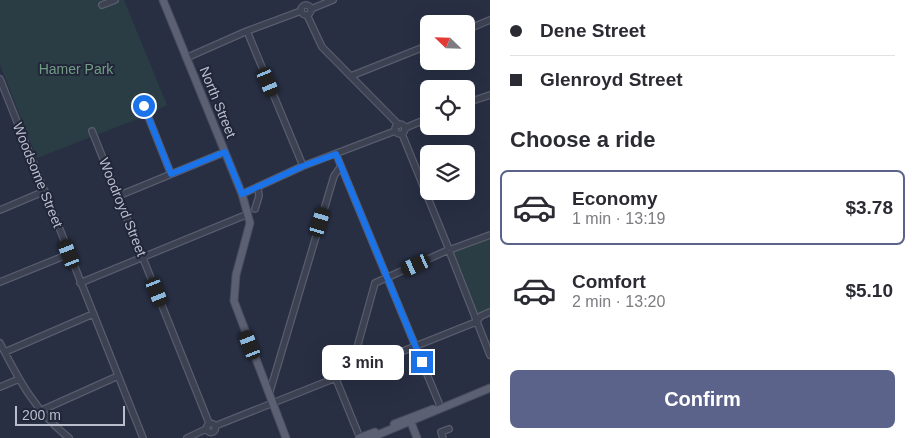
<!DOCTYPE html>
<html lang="en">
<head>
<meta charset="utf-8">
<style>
	:root { --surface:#fff; --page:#f7f7f7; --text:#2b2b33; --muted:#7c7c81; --line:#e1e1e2; --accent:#5b638b }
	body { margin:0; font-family:Helvetica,sans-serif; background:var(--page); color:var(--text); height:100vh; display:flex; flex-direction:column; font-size:19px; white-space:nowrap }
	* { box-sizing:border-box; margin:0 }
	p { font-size:16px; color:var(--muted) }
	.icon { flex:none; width:28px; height:28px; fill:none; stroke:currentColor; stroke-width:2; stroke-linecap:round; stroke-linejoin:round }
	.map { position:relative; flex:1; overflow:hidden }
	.panel { display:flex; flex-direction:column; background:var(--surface); width:425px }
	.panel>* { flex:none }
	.top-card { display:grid; align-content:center; height:110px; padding:0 20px; background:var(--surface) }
	.needle { width:32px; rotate:293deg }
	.tools { position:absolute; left:420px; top:15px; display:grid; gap:10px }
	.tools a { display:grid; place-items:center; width:55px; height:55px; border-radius:8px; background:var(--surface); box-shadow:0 5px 20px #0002; font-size:25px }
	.scale { position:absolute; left:15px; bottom:12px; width:110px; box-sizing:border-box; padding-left:5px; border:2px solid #babecd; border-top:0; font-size:14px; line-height:18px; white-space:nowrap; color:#babecd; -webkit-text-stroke:4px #212639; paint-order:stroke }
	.end { position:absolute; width:22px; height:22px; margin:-11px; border:6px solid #1a73e8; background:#fff; box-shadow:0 0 0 2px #fff }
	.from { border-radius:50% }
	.bubble { position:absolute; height:35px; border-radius:8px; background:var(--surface); box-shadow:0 5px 20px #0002; font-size:16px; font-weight:800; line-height:35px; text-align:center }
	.car { position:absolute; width:15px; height:30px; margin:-15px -8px; border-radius:6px; box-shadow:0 0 4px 1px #0007; background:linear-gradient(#222 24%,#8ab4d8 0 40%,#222 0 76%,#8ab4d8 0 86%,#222 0) }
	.top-card b { display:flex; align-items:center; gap:18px; height:48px; font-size:19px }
	.top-card b+b { border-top:1px solid var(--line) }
	.top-card i { width:12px; height:12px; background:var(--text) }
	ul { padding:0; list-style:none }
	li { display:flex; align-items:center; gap:15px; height:75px; margin:0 10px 8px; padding:0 10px; border:2px solid transparent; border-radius:8px }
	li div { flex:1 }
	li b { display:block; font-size:19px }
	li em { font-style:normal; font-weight:800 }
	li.on { border-color:var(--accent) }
	li>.icon { width:45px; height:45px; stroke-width:1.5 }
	h2 { padding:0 20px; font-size:22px; line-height:60px }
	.action { display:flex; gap:10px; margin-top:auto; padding:10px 20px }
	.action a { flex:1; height:58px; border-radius:8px; background:var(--accent); color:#fff; font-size:20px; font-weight:800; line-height:58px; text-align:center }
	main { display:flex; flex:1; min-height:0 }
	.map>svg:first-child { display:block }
</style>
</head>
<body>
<main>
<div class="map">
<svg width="490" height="438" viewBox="0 0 490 438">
	<rect width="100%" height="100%" fill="#282f43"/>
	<path fill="#2a3c44" d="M0,0H124L167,105L148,115L37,158L0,65Z
		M490,235V312L475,320L449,250Z"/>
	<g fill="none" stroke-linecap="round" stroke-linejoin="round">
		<defs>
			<path id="minor" d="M102,5L115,0
				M301 10a5 5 0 1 1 10 0a5 5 0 1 1-10 0Z
				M311,9L333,0
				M307,15L322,47L399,125
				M466,30L490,20
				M247,31L303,166
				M186,58L247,31L301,11
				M351,76L429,45
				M0,79L143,438
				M466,103L490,95
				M144,106L171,174
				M395 129a5 5 0 1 1 10 0a5 5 0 1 1-10 0Z
				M405,128L429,118
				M92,131L209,423
				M402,134L448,247
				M336,154L441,408
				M242,194L303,166L395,131
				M118,196L225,152
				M255,209L259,196L258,188
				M0,210L45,191
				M452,249L490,235
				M450,253L490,355
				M0,282L69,254
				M80,283L248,214
				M0,343C19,380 35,411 69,438
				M5,352L93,314
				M350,373L375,283L446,251
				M336,379L360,438
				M0,387L19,379
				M270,391L334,176L341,166
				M40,411L118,376
				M206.5 428a4.5 4.5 0 1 1 9 0a4.5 4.5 0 1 1-9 0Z
				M215,426L476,322L481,316L490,312
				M187,438L206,429
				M443,438L441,432L449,429"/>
			<path id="major" d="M163,0L242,194L250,223L236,275L234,301L286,438
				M410,420L417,438
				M394,424L433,409
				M359,438L375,432
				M370,438L490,388"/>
		</defs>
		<use href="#minor" stroke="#585c6d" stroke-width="8"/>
		<use href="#major" stroke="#464b5c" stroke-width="9"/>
		<use href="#minor" stroke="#3d4253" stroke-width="5.5"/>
		<use href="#major" stroke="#5b6073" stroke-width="7"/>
	</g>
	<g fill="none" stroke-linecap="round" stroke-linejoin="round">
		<path stroke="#1a73e8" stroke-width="6" d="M144,106L171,174L225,152L242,194L303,166L336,154L422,362"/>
	</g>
	<g text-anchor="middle" stroke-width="4" stroke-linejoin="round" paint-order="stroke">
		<g font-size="14" fill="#729d84" stroke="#212639">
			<text x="76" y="74">Hamer Park</text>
		</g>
		<g font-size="14" fill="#babecd" stroke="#212639">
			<text transform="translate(218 102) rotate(68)" y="5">North Street</text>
			<text transform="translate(38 175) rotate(68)" y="5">Woodsome Street</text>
			<text transform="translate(123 207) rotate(68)" y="5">Woodroyd Street</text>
		</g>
	</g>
</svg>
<div class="tools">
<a><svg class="needle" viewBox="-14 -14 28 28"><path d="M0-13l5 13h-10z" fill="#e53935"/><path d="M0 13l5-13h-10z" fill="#7c7c81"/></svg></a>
<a><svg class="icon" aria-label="locate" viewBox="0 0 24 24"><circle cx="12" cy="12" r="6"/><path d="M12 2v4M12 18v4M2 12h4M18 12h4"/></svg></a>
<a><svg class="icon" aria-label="layers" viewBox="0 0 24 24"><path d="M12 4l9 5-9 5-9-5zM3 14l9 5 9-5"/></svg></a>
</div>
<div class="scale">200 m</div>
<i class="end from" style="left:144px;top:106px"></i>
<i class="end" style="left:422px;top:362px"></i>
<div class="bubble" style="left:322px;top:345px;width:82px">3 min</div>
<i class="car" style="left:268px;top:82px;rotate:157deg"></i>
<i class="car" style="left:320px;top:222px;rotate:17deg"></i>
<i class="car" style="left:69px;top:254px;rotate:339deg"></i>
<i class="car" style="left:416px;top:265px;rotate:246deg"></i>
<i class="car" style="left:157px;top:292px;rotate:158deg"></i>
<i class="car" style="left:250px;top:345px;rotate:339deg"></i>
</div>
<section class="panel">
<div class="top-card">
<b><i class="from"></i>Dene Street</b>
<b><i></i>Glenroyd Street</b>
</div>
<h2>Choose a ride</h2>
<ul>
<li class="on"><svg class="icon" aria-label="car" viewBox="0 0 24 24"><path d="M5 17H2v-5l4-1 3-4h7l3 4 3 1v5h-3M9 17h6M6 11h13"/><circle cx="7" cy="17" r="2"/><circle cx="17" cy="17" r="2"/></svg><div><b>Economy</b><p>1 min · 13:19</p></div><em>$3.78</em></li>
<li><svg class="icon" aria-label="car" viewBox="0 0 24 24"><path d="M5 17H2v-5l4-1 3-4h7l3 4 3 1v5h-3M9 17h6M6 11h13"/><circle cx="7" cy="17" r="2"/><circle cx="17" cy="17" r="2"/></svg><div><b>Comfort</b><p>2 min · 13:20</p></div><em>$5.10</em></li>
</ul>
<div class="action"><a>Confirm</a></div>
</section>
</main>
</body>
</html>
